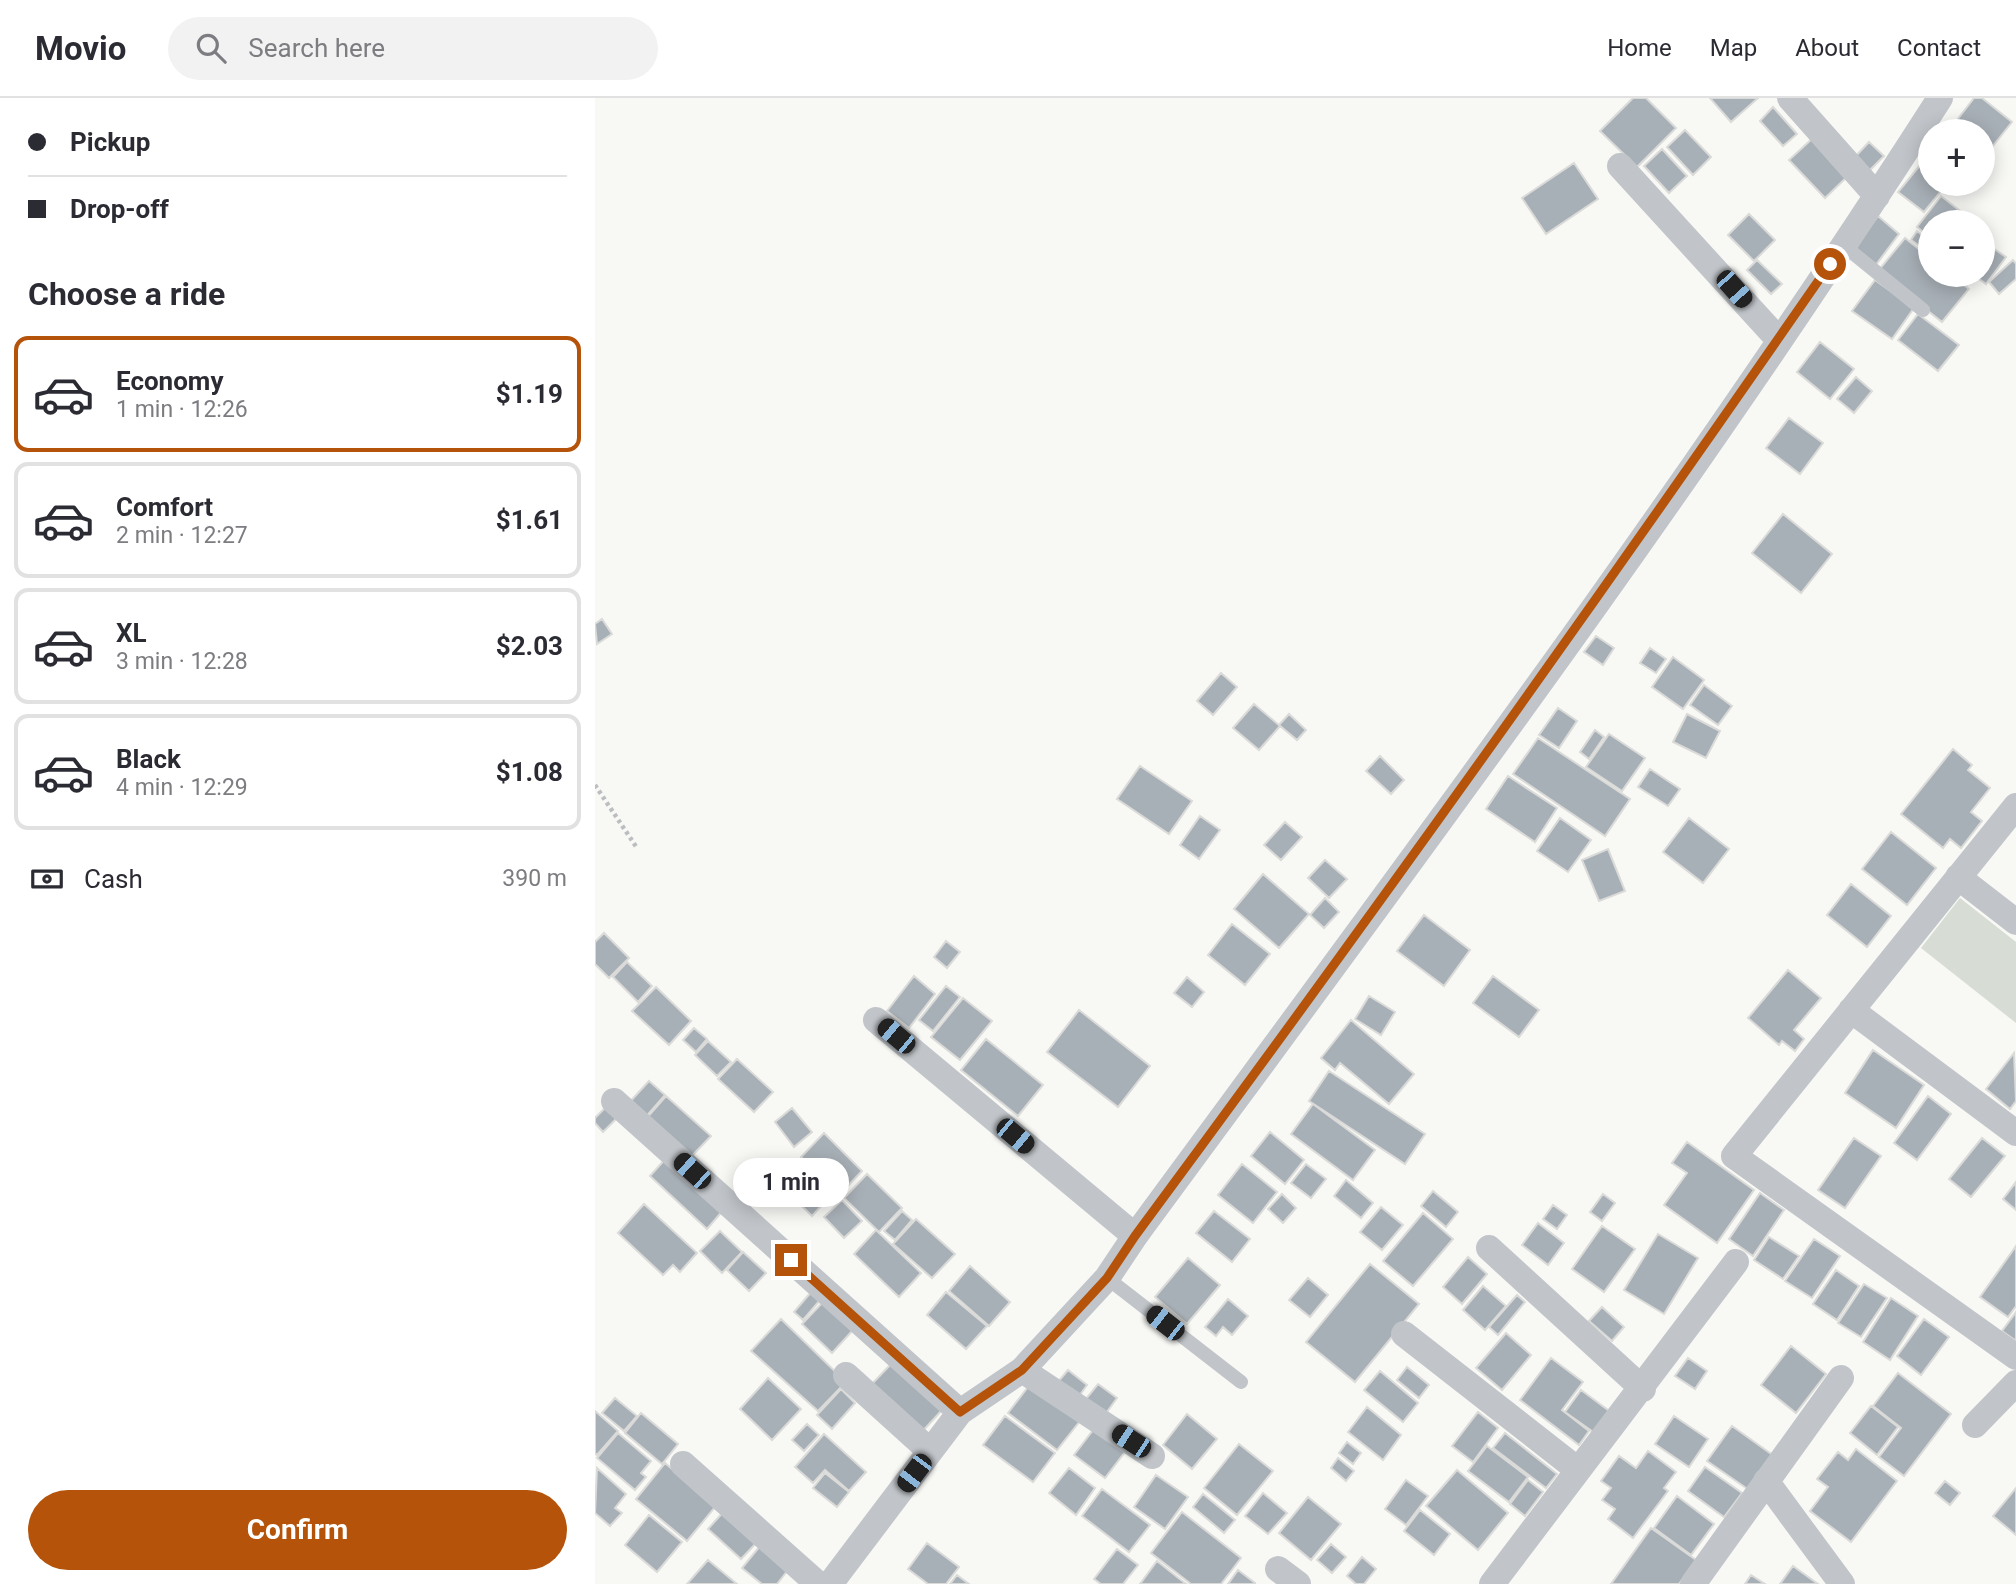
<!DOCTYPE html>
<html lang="en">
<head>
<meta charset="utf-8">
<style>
	:root { --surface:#fff; --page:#f2f2f3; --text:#2b2b33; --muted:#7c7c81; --line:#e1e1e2; --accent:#b45309 }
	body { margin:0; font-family:Roboto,sans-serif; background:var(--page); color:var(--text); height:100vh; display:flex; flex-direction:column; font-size:26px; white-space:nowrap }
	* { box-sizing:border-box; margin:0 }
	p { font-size:23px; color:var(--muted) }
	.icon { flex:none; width:38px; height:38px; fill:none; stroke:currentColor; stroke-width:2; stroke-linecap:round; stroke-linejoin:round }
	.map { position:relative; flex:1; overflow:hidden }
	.side { display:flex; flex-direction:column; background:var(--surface); width:595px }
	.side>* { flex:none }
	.banner { display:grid; align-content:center; height:154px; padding:0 28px; background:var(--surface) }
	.tools { position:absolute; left:1323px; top:21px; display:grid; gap:14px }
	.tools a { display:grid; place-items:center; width:77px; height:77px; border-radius:50%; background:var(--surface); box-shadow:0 4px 18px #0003; font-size:35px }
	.end { position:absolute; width:32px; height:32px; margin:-16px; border:9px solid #b45309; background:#fff; box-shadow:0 0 0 4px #fff }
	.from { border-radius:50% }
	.bubble { position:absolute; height:49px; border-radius:24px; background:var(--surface); box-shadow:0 4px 18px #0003; font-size:23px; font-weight:700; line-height:49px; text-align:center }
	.car { position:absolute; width:21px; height:42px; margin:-21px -10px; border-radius:9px; box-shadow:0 0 5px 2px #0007; background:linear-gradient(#222 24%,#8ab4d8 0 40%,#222 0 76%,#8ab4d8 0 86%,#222 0) }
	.banner b { display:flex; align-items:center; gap:24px; height:66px; font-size:26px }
	.banner b+b { border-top:2px solid var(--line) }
	.banner i { width:18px; height:18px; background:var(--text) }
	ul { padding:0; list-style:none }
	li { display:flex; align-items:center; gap:21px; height:116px; margin:0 14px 10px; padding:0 14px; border:4px solid var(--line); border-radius:14px }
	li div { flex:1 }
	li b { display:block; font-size:26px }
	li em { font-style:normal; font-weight:700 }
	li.selected { border-color:var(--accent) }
	li>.icon { width:63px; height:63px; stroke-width:1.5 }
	h2 { padding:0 28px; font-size:32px; line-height:84px }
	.pay { display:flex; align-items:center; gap:18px; height:77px; padding:0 28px; font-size:26px }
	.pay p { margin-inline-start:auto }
	.cta { display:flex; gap:14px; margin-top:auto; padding:14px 28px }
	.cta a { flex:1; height:80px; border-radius:42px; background:var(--accent); color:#fff; font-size:28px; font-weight:700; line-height:80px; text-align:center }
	header { display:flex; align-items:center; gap:42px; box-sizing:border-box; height:98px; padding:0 35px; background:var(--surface); border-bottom:2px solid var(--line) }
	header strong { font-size:33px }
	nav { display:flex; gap:38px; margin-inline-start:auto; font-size:24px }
	.search { width:490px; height:63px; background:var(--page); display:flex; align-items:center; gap:18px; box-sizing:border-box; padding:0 24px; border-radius:38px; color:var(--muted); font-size:26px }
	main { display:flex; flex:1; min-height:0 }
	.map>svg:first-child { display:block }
</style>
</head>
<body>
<header>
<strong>Movio</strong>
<div class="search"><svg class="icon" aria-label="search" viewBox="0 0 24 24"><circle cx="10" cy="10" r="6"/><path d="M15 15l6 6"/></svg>Search here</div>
<nav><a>Home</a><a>Map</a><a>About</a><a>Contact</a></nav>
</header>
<main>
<section class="side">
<div class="banner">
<b><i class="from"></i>Pickup</b>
<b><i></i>Drop-off</b>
</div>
<h2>Choose a ride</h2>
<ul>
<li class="selected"><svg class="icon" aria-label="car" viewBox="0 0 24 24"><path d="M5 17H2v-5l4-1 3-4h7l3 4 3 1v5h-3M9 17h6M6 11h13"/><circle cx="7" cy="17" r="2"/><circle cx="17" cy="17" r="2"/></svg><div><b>Economy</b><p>1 min · 12:26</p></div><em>$1.19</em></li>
<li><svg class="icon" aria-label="car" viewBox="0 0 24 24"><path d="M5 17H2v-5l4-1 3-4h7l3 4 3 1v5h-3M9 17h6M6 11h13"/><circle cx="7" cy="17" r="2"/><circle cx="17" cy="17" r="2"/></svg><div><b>Comfort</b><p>2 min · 12:27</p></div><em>$1.61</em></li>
<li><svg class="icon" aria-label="car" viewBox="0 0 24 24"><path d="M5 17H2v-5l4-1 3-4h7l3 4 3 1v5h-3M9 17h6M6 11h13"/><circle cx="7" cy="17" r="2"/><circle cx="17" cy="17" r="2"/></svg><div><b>XL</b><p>3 min · 12:28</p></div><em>$2.03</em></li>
<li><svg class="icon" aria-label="car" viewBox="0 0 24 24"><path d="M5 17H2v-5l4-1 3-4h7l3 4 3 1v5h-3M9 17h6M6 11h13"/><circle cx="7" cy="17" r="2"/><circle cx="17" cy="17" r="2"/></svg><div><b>Black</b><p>4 min · 12:29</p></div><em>$1.08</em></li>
</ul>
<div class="pay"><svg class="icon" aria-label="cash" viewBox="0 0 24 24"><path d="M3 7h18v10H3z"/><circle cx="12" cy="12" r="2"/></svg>Cash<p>390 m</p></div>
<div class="cta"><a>Confirm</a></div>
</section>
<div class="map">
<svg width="1421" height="1486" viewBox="0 0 1421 1486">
	<rect width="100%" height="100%" fill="#f8f8f5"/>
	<path fill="#d7ddd5" d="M1365,800L1421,844V925L1326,850Z"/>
	<path fill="#a8b0b7" stroke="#dadad8" stroke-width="2" d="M1038,0H1051L1081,30L1042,69L1005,33Z
		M1115,0H1163L1136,24Z
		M1379,0H1387L1417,24L1397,49L1388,42V33H1377L1362,22Z
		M1178,9L1202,36L1188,48L1165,23Z
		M1090,32L1116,59L1098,77L1072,49Z
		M1219,39L1254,77L1230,100L1194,62Z
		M1274,44L1289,58L1272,75L1258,61Z
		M1067,51L1092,78L1074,95L1049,68Z
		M1330,61L1335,65V86H1352L1329,114L1303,94Z
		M979,65L1003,101L951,136L927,100Z
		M1346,98L1369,116L1363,124H1335V139L1322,129Z
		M1154,116L1180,142L1159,163L1133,137Z
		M1283,118L1304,136L1280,168L1258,151Z
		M1322,133L1335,143V155L1316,142Z
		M1310,140L1335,160V177H1356L1374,191L1347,224L1283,173Z
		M1395,148L1411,159L1391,186L1379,177H1388V158Z
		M1162,162L1187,186L1176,196L1152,172Z
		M1418,162L1421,166V181L1404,196L1394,184Z
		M1280,182L1319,210L1297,241L1257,213Z
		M1323,216L1364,247L1343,273L1303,242Z
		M1225,244L1259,271L1235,301L1202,274Z
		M1261,279L1277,293L1259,315L1242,301Z
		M1194,320L1228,345L1205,376L1171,350Z
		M1188,416L1237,456L1206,495L1157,455Z
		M7,521L17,536L2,546L0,526Z
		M1001,538L1019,550L1008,567L989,554Z
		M1055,550L1071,561L1061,575L1045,565Z
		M1078,559L1109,582L1088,611L1057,589Z
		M626,575L642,589L618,617L602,603Z
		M1109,587L1137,608L1123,627L1095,607Z
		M659,606L685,628L664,652L638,630Z
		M963,610L982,623L964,650L944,637Z
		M694,616L711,632L702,642L684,627Z
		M1092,616L1125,633L1111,660L1078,644Z
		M1000,632L1009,639L994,661L985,654Z
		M1014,636L1050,660L1027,693L991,669Z
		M943,640L1035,701L1010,738L918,676Z
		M1358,651L1377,667L1373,672L1395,690L1376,714L1387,723L1366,750L1355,741L1348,750L1306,716Z
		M785,658L809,682L796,696L771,673Z
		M545,668L597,703L574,736L522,701Z
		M1055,671L1085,691L1073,708L1043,689Z
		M913,678L962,710L940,744L891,711Z
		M605,718L625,732L604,761L585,747Z
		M965,720L996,742L973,774L942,753Z
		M1094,720L1134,751L1108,785L1068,754Z
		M690,724L707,739L686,762L669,747Z
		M1296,734L1341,770L1312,807L1267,771Z
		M1013,751L1030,793L1004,803L987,762Z
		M730,762L752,781L734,800L713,780Z
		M668,776L714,816L684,850L639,811Z
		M1256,786L1296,818L1272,849L1232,817Z
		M730,800L744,814L729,830L715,817Z
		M829,817L875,852L849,888L802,853Z
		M637,826L675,856L650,887L613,857Z
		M9,835L34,860L14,880L0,866V844Z
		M351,843L365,854L352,870L339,859Z
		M32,864L57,888L43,904L18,879Z
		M1193,872L1226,900L1199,932L1209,941L1200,953L1187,943L1184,947L1153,920Z
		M319,878L340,896L314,930L292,913Z
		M898,878L944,912L924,939L878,905Z
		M592,879L609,894L597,909L579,895Z
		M351,888L365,899L338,933L324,922Z
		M61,889L96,923L74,947L37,913Z
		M774,898L800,914L786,937L760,921Z
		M368,900L397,923L365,962L336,939Z
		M484,912L555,968L523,1009L452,954Z
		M756,922L819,976L794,1006L745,965L740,972L726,960Z
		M99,930L112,941L101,954L88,942Z
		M391,941L448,987L423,1018L366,972Z
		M113,943L136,964L122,978L100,957Z
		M1278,952L1329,987L1301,1030L1250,995Z
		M1419,955L1421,1003L1415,1011L1391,991Z
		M142,961L178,994L159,1014L123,981Z
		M734,973L830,1036L810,1066L714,1003Z
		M54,983L70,997L49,1021L32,1007Z
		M71,998L116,1038L93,1062L49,1023Z
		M1333,998L1356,1016L1322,1062L1299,1045Z
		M718,1006L780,1052L758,1082L696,1036Z
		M11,1009L22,1020L8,1034L0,1025V1020Z
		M197,1010L217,1034L199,1049L180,1024Z
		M675,1034L709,1062L690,1086L656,1058Z
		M229,1035L267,1073L245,1096L206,1059Z
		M1259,1040L1286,1058L1250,1110L1223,1092Z
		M1387,1040L1410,1058L1376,1099L1354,1081Z
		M1092,1044L1159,1092L1122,1145L1069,1107L1092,1075L1077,1065Z
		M74,1057L131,1109L112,1131L55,1078Z
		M207,1062L239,1094L217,1118L184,1086Z
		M647,1066L682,1094L658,1125L623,1097Z
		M711,1066L731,1081L716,1100L696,1085Z
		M272,1076L307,1110L284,1134L249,1100Z
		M751,1082L778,1105L766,1120L739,1098Z
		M1421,1084V1112L1408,1101Z
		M838,1093L863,1114L851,1129L826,1108Z
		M1165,1095L1189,1112L1158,1158L1134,1141Z
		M687,1096L701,1110L688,1125L673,1111Z
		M1008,1096L1020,1105L1007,1123L995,1114Z
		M247,1102L267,1123L249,1140L229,1119Z
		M49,1106L102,1155L85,1174L78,1167L68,1177L23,1135Z
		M958,1107L972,1117L962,1131L948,1121Z
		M786,1109L808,1127L787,1152L765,1134Z
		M307,1113L317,1122L300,1142L289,1133Z
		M619,1113L655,1141L637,1164L601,1135Z
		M828,1115L858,1141L818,1188L788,1163Z
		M321,1121L360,1156L337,1180L298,1146Z
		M943,1125L969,1145L953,1167L927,1147Z
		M1007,1128L1040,1151L1009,1194L977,1171Z
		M281,1132L326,1175L304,1199L259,1156Z
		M125,1133L147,1154L127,1175L105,1153Z
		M1063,1136L1103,1160L1069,1216L1029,1192Z
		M1174,1139L1204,1158L1188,1181L1159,1162Z
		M1219,1141L1245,1158L1217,1200L1190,1183Z
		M1421,1148V1208L1413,1219L1385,1199Z
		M148,1154L171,1175L154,1193L132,1172Z
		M873,1159L892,1176L867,1206L848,1189Z
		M593,1160L625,1187L592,1226L560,1199Z
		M775,1166L824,1206L760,1284L711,1244Z
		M375,1168L415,1204L394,1228L354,1193Z
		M1241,1172L1264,1188L1242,1222L1218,1206Z
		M713,1180L733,1197L715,1219L694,1202Z
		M1269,1186L1292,1200L1266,1239L1243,1225Z
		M888,1188L911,1208L890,1232L868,1212Z
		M217,1193L226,1201L208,1222L199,1214Z
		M351,1194L392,1228L371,1251L332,1217Z
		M922,1197L930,1204L903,1237L894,1229Z
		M1296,1200L1323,1218L1295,1262L1268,1244Z
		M633,1201L653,1218L637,1237L628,1229L621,1238L610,1229Z
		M230,1202L259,1231L237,1255L207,1226Z
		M1007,1209L1029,1229L1017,1243L994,1223Z
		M1421,1214V1243L1407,1233Z
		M186,1221L251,1284L223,1313L156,1253Z
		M1329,1221L1354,1239L1326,1277L1302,1258Z
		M911,1235L936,1257L907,1292L881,1270Z
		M1196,1248L1231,1276L1201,1315L1166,1287Z
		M956,1260L988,1284L967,1312L994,1333L984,1347L925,1302Z
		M1093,1260L1112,1273L1100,1291L1080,1278Z
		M298,1264L348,1311L324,1337L273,1290Z
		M812,1269L834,1287L824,1300L802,1282Z
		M473,1272L492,1287L482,1301L462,1285Z
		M785,1273L823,1305L808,1324L769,1292Z
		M1303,1275L1356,1316L1309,1378L1284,1359L1306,1330L1278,1308Z
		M173,1280L206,1311L177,1342L145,1311Z
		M436,1285L485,1323L462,1352L413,1315Z
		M503,1286L522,1300L506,1322L486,1307Z
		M246,1291L260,1305L237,1331L222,1317Z
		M986,1292L1017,1315L1001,1336L970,1314Z
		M20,1300L42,1318L29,1333L7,1315Z
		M1276,1308L1303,1329L1282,1357L1255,1335Z
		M772,1309L806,1337L788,1362L753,1334Z
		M0,1313L23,1333L2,1357L0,1355Z
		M883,1314L903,1330L878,1364L857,1348Z
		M46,1315L83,1346L67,1366L30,1335Z
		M592,1316L622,1341L597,1371L568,1347Z
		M410,1318L460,1355L438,1384L388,1347Z
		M1079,1318L1113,1341L1094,1369L1060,1346Z
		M212,1326L224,1337L209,1353L197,1342Z
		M502,1327L533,1350L510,1380L479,1357Z
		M1137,1328L1179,1358L1154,1392L1112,1363Z
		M23,1335L56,1363L46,1375L51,1379L40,1392L2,1360Z
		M910,1335L962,1376L951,1390L898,1350Z
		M229,1336L271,1374L254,1393L230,1372L218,1385L200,1369Z
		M752,1344L766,1355L758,1366L744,1355Z
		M644,1346L678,1373L642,1417L609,1390Z
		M892,1348L933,1379L914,1404L873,1373Z
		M1261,1351L1302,1383L1256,1444L1215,1413L1233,1389L1222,1381L1243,1354L1253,1362Z
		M1053,1353L1081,1374L1069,1390L1073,1393L1038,1440L1013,1421L1020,1411L1007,1402L1016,1390L1006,1383L1024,1358L1041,1370Z
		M743,1360L759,1373L751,1383L736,1370Z
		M70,1365L121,1408L92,1443L41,1401Z
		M1110,1369L1147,1395L1129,1419L1093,1393Z
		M2,1370L31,1396L20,1410L27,1415L15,1428L0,1415Z
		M474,1370L500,1390L481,1417L454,1395Z
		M862,1372L913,1415L883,1452L831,1408Z
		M230,1375L254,1394L242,1409L218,1390Z
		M561,1377L593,1399L570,1431L539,1409Z
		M811,1382L833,1398L811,1427L790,1411Z
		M933,1382L948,1394L930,1418L915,1406Z
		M1350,1383L1365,1395L1355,1407L1340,1395Z
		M1421,1390V1437L1398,1418Z
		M507,1391L555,1427L534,1454L487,1418Z
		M668,1395L692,1415L673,1436L650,1418Z
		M608,1396L640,1422L629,1435L598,1409Z
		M1082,1398L1119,1426L1096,1457L1059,1430Z
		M713,1399L746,1426L716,1462L684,1435Z
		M131,1411L165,1441L146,1461L113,1431Z
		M825,1412L855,1436L839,1457L809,1433Z
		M587,1414L646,1460L626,1486H596L556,1455Z
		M54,1417L87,1444L62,1474L30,1447Z
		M1056,1430L1101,1462L1084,1486H1016Z
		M332,1445L364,1469L351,1486H333L313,1471Z
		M736,1446L751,1459L737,1475L722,1462Z
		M165,1448L193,1472L182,1486H167L147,1470Z
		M522,1451L543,1467L528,1486H506L499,1481Z
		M767,1459L781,1471L769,1486H761L752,1478Z
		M113,1462L142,1486H92Z
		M562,1463L591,1486H545Z
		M1198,1468L1223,1486H1185Z
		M643,1472L660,1485V1486H633Z
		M362,1477L374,1486H355Z
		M1156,1477L1170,1486H1150Z"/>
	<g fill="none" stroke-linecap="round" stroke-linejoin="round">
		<path stroke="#bbbec1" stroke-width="4.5" stroke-dasharray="3.5 3.5" stroke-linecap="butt" d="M0,687L42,750"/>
		<path stroke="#c1c5c9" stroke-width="14" d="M1248,147L1328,212
			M512,1180L646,1284"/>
		<path stroke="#c1c5c9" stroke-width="26" d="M1195,0L1282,98
			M1025,68L1183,241
			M1421,708L1139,1058L1421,1259
			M1363,779L1421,824
			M1256,912L1421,1035
			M281,922L540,1138
			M19,1003L365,1314
			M894,1150L1048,1291
			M809,1236L983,1372
			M427,1272L557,1358
			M251,1277L335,1353
			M1380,1327L1421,1285
			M88,1366L223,1486
			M1171,1383L1247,1486
			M683,1471L703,1486
			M235,1486L365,1314L427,1272L512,1180L540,1138C815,764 1095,391 1345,0
			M897,1486L1141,1164
			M1098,1486L1246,1280"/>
	</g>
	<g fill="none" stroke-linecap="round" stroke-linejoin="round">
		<path stroke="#b45309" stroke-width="9" d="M196,1162L365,1314L427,1272L512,1180L540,1138C777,818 1008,494 1235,166"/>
	</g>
</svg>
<div class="tools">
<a>+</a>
<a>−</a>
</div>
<i class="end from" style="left:1235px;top:166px"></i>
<i class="end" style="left:196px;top:1162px"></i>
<div class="bubble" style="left:138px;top:1060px;width:116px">1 min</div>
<i class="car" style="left:1139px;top:191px;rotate:138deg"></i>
<i class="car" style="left:301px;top:938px;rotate:310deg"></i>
<i class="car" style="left:420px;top:1038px;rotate:130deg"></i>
<i class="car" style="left:97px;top:1073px;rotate:312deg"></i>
<i class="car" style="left:570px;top:1225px;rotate:308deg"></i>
<i class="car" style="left:536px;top:1343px;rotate:303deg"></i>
<i class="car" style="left:319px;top:1375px;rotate:217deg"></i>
</div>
</main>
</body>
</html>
